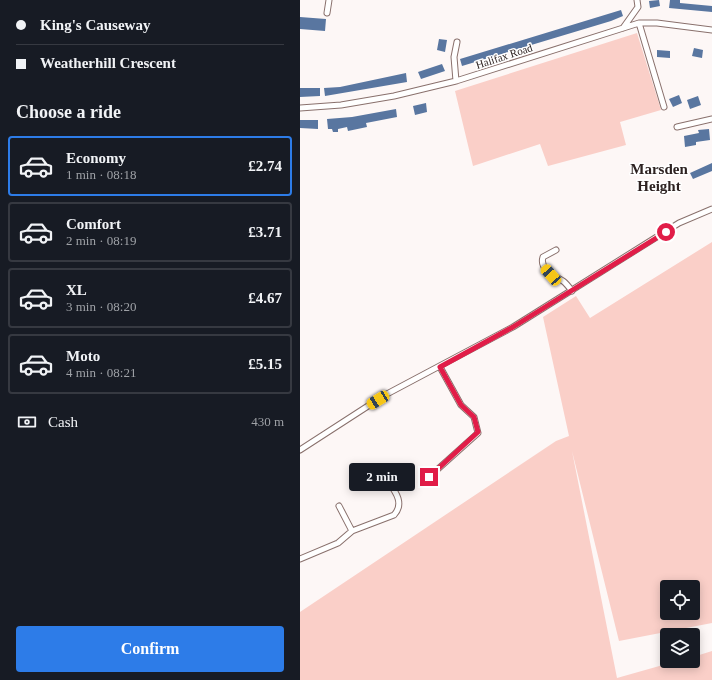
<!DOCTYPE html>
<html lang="en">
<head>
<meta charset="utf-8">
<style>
	:root { --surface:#171b24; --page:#20242c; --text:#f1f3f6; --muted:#9ea1a6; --line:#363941; --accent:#2d7ce8 }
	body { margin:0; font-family:"Times New Roman",serif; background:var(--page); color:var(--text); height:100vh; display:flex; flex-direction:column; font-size:15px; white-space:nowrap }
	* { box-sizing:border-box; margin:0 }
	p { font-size:13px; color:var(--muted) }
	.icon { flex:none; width:22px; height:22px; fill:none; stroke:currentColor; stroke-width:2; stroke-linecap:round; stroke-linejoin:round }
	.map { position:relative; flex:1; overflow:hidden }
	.details { display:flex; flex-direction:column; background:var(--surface); width:300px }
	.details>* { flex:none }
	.banner { display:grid; align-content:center; height:88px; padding:0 16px; background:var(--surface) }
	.tools { position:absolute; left:360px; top:580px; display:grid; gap:8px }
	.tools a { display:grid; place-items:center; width:40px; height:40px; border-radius:4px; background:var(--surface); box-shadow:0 2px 10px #0003; font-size:20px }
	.end { position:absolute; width:18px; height:18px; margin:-9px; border:5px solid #e11d48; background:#fff; box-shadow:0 0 0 2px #fff }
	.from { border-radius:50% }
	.bubble { position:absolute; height:28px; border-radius:4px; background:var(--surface); box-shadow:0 2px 10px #0003; font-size:13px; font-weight:800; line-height:28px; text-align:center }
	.car { position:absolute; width:12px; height:24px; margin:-12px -6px; border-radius:5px; box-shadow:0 0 3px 1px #0007; background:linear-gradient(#f5c518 24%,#345 0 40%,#f5c518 0 76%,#345 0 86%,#f5c518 0) }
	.banner b { display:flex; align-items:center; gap:14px; height:38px; font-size:15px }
	.banner b+b { border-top:1px solid var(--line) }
	.banner i { width:10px; height:10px; background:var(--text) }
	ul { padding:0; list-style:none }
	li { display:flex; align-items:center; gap:12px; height:60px; margin:0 8px 6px; padding:0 8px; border:2px solid var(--line); border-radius:4px }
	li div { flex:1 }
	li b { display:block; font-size:15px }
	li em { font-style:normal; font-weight:800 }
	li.on { border-color:var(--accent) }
	li>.icon { width:36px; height:36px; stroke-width:1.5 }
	h2 { padding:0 16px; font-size:18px; line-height:48px }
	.pay { display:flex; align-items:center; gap:10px; height:44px; padding:0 16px; font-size:15px }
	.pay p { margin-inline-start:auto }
	.primary-button { display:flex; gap:8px; margin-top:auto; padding:8px 16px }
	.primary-button a { flex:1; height:46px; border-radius:4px; background:var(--accent); color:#fff; font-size:16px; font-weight:800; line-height:46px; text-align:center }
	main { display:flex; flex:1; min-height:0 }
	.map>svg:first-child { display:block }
</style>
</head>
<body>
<main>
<section class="details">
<div class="banner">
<b><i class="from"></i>King's Causeway</b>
<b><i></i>Weatherhill Crescent</b>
</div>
<h2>Choose a ride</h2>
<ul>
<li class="on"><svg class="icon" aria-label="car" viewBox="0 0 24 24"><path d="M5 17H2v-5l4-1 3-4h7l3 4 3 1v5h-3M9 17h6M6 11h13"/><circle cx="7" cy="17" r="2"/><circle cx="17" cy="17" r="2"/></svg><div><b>Economy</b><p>1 min · 08:18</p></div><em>£2.74</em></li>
<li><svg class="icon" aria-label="car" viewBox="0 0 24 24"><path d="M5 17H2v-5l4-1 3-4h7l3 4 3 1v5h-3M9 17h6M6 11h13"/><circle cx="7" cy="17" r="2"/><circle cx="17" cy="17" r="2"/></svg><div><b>Comfort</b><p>2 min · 08:19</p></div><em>£3.71</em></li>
<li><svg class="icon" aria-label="car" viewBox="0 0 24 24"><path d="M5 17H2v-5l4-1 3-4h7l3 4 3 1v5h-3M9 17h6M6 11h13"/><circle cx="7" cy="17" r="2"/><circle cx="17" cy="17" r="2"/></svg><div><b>XL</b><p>3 min · 08:20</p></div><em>£4.67</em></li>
<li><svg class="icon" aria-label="car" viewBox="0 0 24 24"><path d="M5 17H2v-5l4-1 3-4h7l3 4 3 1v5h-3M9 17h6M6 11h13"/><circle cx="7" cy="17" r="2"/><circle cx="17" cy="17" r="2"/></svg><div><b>Moto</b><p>4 min · 08:21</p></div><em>£5.15</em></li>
</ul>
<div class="pay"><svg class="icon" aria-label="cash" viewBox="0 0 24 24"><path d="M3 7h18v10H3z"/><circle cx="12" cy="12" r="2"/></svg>Cash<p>430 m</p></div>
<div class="primary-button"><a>Confirm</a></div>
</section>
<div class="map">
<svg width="412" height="680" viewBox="0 0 412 680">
	<rect width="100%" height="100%" fill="#fdf7f6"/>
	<path fill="#facfc8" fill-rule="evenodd" d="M337,33L361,110L320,122L326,145L248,166L240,144L173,166L155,91Z
		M412,242V623L319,641L272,451L317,678L377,661H393V657L412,651V680H0V612L256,441L269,436L243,317L276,296L290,318ZM367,587H393V613H367Z"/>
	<path fill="#5976a0" d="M359,0L360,6L350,8L349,1Z
		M370,0H380V3L412,6V12L369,8Z
		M321,10L323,16L311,21L162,66L160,59Z
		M0,17L26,19L25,31L0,29Z
		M139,39L147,40L145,52L137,50Z
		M394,48L403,50L402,58L392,56Z
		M357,50L370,51V58L357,57Z
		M142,64L145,71L121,79L118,72Z
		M106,73L107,82L25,96L24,88L40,87Z
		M0,88H20V96L0,97Z
		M379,95L382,103L373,107L369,99Z
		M398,96L401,105L390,109L387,100Z
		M126,103L127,112L115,115L113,106Z
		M96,109L97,117L66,123L67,127L48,131L47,127L38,129V132H33L32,129H28L27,119L52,117Z
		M0,120H18V129L0,128Z
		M409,129L410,140L396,142V145L385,147L384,136L399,133L398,130Z
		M412,163V171L393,179L390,173Z"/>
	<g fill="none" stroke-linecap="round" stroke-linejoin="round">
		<defs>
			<path id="street" d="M27,13L29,0
				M339,23L364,107
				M323,28L338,7L337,0
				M156,81L154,57L157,42
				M0,108L41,105L94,96L156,81L339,23H357L412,30
				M377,127L412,119
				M256,250L243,257C239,270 255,276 263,281C266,283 269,287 272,291
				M0,450L85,395L213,327L379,223L412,209
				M129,477L178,433L174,417L161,405L140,367
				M77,480L85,477L87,472
				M39,506L52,531
				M0,559L38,543L52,531L94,515C106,502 93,489 85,477"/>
		</defs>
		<use href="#street" stroke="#89706c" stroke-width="7"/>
		<use href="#street" stroke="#fff" stroke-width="5"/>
	</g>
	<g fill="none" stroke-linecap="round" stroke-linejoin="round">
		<path stroke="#e11d48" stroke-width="5" d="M129,477L178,432L174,417L161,405L140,367L213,327L366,232"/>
	</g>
	<g text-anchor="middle" stroke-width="3" stroke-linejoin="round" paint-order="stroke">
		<g font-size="11" fill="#2d2221" stroke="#fff">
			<text transform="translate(204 56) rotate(-18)" y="4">Halifax Road</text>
		</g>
		<g font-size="15" font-weight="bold" fill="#2d2221" stroke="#fff">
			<text x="359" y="174">Marsden<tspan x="359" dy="17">Height</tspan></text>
		</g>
	</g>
</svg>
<div class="tools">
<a><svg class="icon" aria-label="locate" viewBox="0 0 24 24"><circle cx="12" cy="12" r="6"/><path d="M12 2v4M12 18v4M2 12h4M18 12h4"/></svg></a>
<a><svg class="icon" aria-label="layers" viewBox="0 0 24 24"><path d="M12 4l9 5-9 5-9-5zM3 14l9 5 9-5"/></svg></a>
</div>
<i class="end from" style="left:366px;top:232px"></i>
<i class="end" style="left:129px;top:477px"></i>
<div class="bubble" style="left:49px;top:463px;width:66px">2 min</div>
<i class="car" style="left:251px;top:275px;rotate:318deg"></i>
<i class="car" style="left:78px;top:400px;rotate:238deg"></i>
</div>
</main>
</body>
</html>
